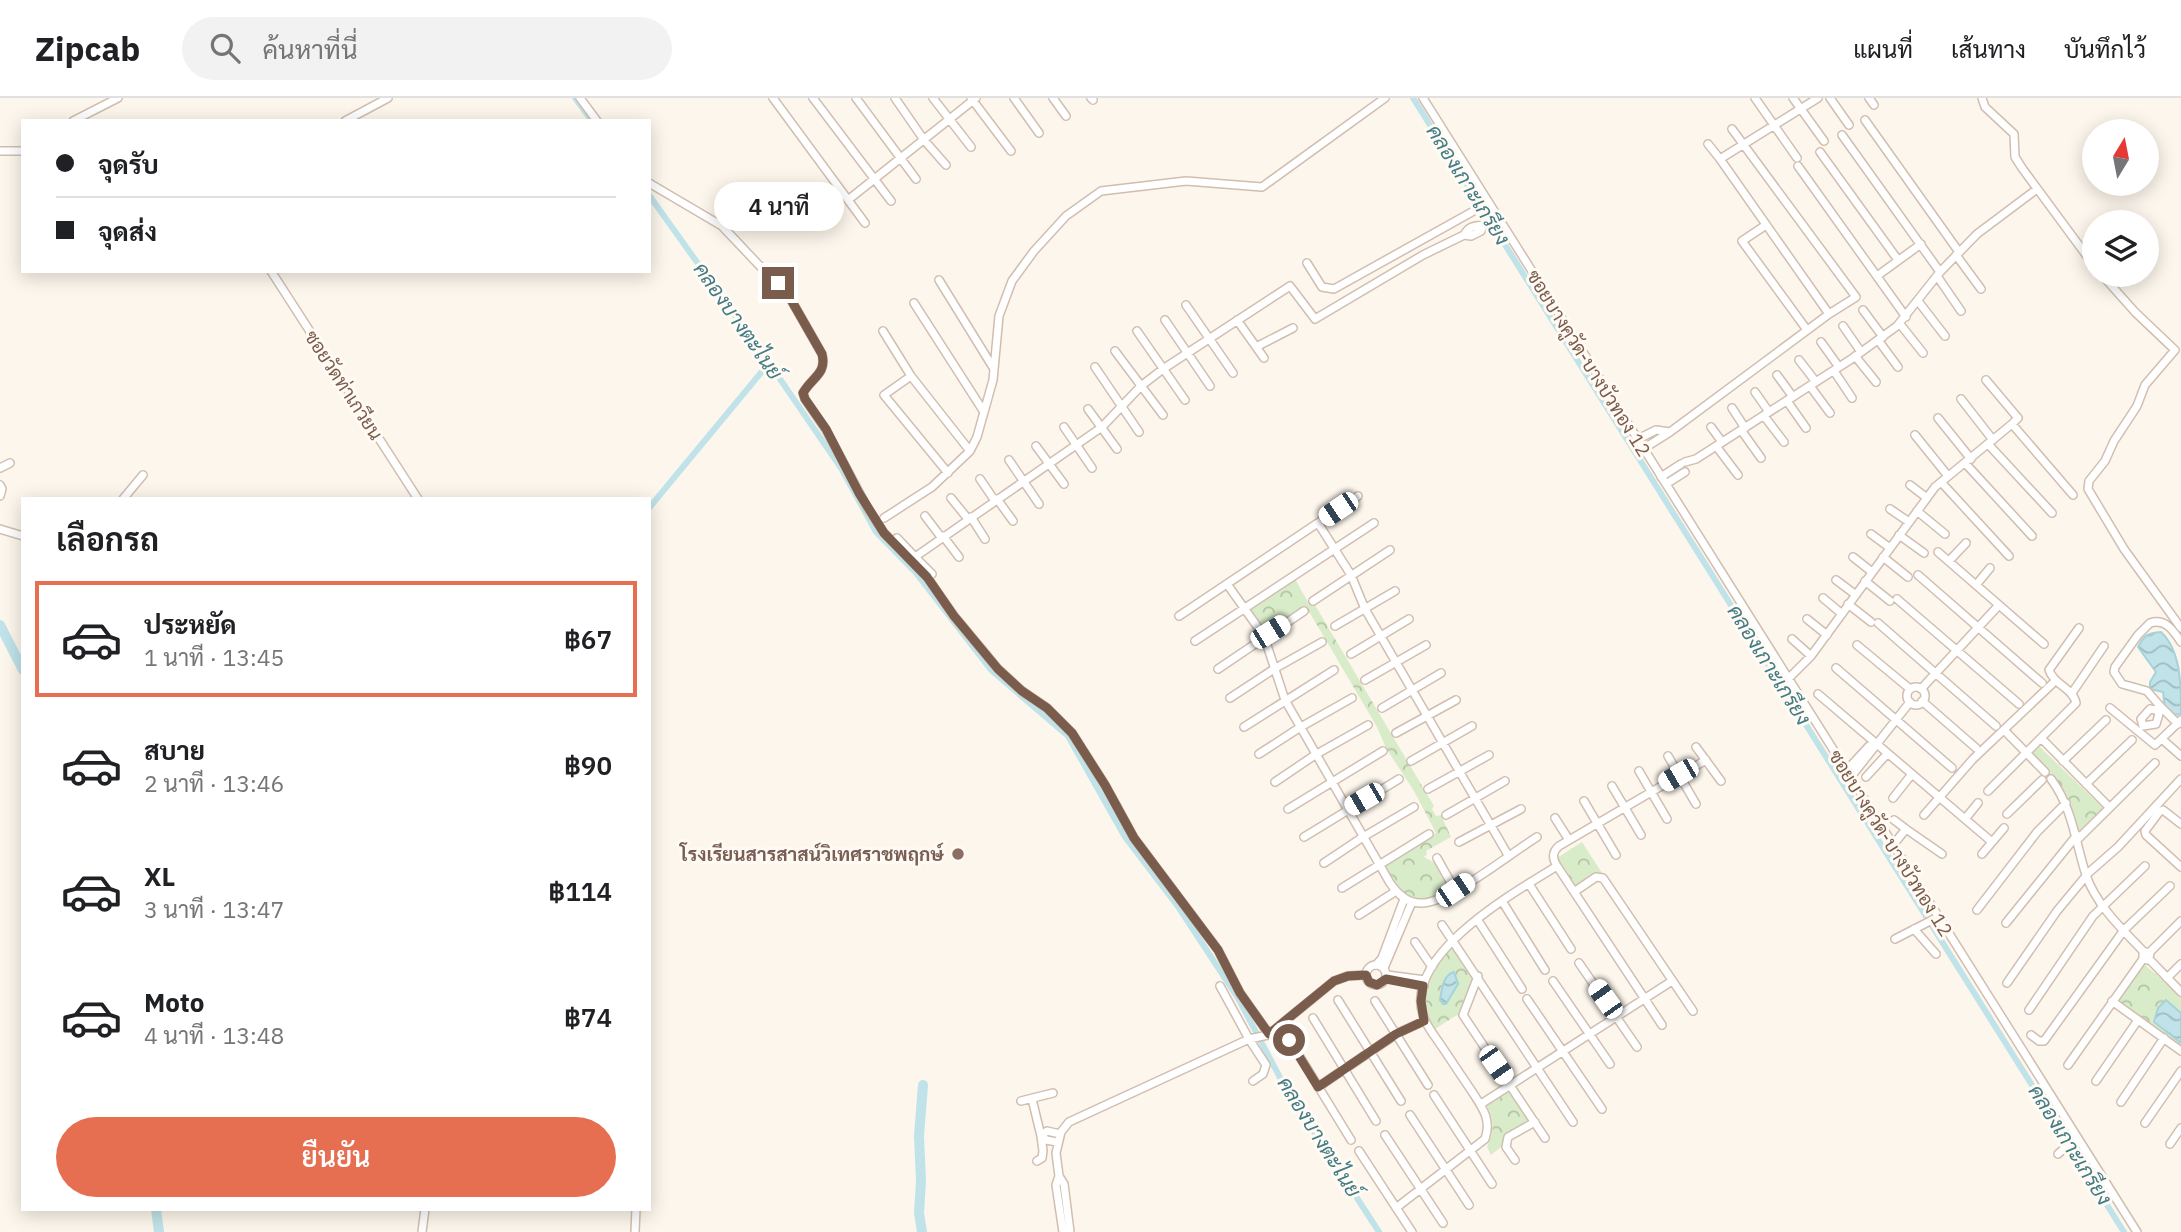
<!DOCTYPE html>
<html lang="th">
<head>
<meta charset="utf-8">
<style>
	:root { --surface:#fff; --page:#f2f2f2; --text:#202124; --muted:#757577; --line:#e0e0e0; --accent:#e76f51 }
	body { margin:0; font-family:"IBM Plex Sans",Sarabun,sans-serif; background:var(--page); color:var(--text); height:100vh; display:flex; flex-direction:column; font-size:26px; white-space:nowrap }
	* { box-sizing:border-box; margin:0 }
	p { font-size:23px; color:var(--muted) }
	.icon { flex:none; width:38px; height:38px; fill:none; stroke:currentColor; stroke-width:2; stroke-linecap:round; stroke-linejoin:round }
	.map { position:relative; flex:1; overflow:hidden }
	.panel { position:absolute; left:21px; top:399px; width:630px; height:714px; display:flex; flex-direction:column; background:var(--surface); border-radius:0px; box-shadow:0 4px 18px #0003 }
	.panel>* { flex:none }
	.guide { position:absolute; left:21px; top:21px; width:630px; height:154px; border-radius:0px; box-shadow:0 4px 18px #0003; display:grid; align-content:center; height:154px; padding:0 35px; background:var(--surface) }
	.needle { width:46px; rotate:10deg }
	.controls { position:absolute; left:2082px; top:21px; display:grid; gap:14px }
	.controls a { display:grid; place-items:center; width:77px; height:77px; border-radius:50%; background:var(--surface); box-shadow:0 4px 18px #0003; font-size:35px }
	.end { position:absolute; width:32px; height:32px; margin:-16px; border:9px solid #7a5c4d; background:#fff; box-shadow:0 0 0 4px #fff }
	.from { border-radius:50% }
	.bubble { position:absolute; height:49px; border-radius:24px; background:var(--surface); box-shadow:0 4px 18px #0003; font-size:23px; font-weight:600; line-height:49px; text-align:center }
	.car { position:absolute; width:21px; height:42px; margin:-21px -10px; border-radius:9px; box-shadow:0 0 5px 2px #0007; background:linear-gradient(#fff 24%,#345 0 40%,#fff 0 76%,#345 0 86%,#fff 0) }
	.guide b { display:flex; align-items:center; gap:24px; height:66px; font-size:26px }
	.guide b+b { border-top:2px solid var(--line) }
	.guide i { width:18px; height:18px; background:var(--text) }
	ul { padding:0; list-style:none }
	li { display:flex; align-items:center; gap:21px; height:116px; margin:0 14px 10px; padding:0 21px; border:4px solid transparent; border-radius:0px }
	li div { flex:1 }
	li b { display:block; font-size:26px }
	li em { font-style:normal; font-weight:600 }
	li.selected { border-color:var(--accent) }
	li>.icon { width:63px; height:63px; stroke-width:1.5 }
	h2 { padding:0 35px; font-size:32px; line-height:84px }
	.cta { display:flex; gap:14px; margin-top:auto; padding:14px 35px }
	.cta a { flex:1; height:80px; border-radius:42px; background:var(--accent); color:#fff; font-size:28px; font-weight:600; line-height:80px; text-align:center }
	header { display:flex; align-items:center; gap:42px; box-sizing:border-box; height:98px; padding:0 35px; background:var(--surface); border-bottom:2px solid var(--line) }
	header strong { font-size:33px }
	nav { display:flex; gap:38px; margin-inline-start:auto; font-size:24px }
	.search { width:490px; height:63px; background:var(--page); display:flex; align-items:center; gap:18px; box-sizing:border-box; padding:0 24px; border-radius:38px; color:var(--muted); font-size:26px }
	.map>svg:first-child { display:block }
</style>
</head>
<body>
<header>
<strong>Zipcab</strong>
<div class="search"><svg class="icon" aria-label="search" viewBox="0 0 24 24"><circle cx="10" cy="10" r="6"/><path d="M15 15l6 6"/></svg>ค้นหาที่นี่</div>
<nav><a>แผนที่</a><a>เส้นทาง</a><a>บันทึกไว้</a></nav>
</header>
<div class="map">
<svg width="2181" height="1134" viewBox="0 0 2181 1134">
	<defs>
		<pattern id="park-crowns" width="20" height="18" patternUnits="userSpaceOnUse" patternTransform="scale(1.75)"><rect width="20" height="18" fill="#d8ecc9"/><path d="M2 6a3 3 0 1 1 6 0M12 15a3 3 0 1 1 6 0" fill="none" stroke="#b4c2a5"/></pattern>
		<pattern id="water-waves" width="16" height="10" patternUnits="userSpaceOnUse" patternTransform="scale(1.75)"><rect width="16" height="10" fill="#bfe3e8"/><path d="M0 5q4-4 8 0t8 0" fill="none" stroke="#a0bbbe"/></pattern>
	</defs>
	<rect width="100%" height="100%" fill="#fdf6ec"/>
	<path fill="url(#park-crowns)" d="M1295,481L1308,504L1312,502L1434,708L1432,711L1436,718L1441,717L1451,739L1426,753L1427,756L1424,759L1440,768L1451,789C1416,812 1400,801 1384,766L1436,735L1414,693L1386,650L1377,629L1310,515L1307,512L1265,536L1250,510Z
		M2038,647L2103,710L2079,736L2073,715L2052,677L2044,674L2028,657Z
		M1582,744L1602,775L1578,791L1557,760Z
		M1450,847L1476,884L1461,921L1457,917L1432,933C1417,887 1424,885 1450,847Z
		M2140,866L2145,867L2181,898V957L2112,906Z
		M1511,992L1532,1024L1491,1057L1487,1049C1494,1033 1495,1024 1487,1008Z"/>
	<path fill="url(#water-waves)" stroke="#a5d3da" stroke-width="2" d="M2161,534C2181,553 2181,586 2181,616L2173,617L2165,612L2163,594L2150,591V584L2156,574L2138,549C2144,537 2148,535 2161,534Z
		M1454,874L1458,886L1446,906H1443L1440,902C1442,891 1443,877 1454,874Z
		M2166,902L2181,915V945L2154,924L2158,910Z"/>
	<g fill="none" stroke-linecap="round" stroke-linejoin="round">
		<path stroke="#bfe3e8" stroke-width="6" d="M575,0L592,23
			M1413,0L2124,1134
			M649,97L769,265L841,370L876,434L916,475L991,572L1068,638L1125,739L1179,810L1238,900L1285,989L1379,1134
			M649,410L769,265"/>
		<path stroke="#bfe3e8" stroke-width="10" d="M0,527L23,572
			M156,1111L159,1134
			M922,1134L919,1115L921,1083L919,1038L923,987"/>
		<defs>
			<path id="minor" d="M580,0L597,23
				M773,0L865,125
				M813,0L891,103
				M856,0L916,81
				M895,0L924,42L946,67
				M933,0L971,49
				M971,0L1011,53
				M1014,0L1039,35
				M1053,0L1066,18
				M1091,0L1093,2
				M1423,0L2137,1134
				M1755,0L1797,60
				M1793,0L1824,43
				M1818,0L1720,61L1829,216
				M1830,0L1849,27
				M1869,0L1874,7
				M1982,0L1985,9L2014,36L2015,59L2022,70L2095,169
				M1865,22L1959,154
				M73,23L118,0
				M345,23L388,0
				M1842,37L1940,174
				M1708,46L1720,61
				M0,53H23
				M1820,54L1898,162
				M1798,68L1906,219
				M649,85L722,128L790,200L822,256C827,276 812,279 803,295L805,301L826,332L868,411L884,435L927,479L954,518L998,571L1022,593L1047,610L1072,635L1105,687L1134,740L1218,852L1240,895L1269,936
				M848,102L976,0
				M1766,127L1742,143L1807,232
				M1464,137C1469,128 1474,128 1483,127C1487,126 1494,121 1498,119
				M1956,157L1981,191
				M1307,165L1322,189L1334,191L1488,105
				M271,173L418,401
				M2102,177L2135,214L2175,252L2145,287L2137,308L2114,343L2105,363L2089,383L2088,391L2124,451L2181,530
				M1877,178L1921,146
				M1937,178L1961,213
				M939,182L994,271
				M1918,203L1945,238
				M914,205L984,314
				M1186,207L1233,275
				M1863,212L1883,239
				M1165,222L1210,288
				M1237,222L1264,260
				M1900,226L1923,255
				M1843,228L1861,254
				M883,233L911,278L970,353
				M1137,233L1185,302
				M1878,242L1898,269
				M1821,244L1839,269
				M1256,249L1293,230
				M1115,253L1163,317
				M1855,258L1876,284
				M1799,262L1816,284
				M1095,269L1139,334
				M1834,273L1852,300
				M1777,277L1793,299
				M911,278L884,297L948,375
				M1986,282L2018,320L2012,326
				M1810,288L1830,315
				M1755,294L1769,314
				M1961,301L1993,342
				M1787,303L1806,330
				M1732,310L1745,330
				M1088,311L1117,351
				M1764,318L1784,344
				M1938,320L1971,361
				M1064,329L1092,370
				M1711,329L1722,344
				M1741,332L1761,360
				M1670,334L1829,216L1856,199L1732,31
				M1915,337L1948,378
				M1638,341L1656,332L1670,334L1643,351
				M1988,346L2052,415
				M1036,348L1064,386
				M1716,348L1738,377
				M1009,362L1039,406
				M1685,364L1696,361L1853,260L1897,228L1940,174L1977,136L2037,91
				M1965,365L2032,438
				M0,370L10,365
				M1661,379L1681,366
				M980,381L995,403
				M1941,384L2009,458
				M1666,386L1685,374
				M0,387L2,391L0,398
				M1910,387L1927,400
				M951,400L968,421
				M123,401L143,377
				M997,401L1013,423
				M1890,411L1909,424
				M1917,413L1945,436
				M925,418L941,439
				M971,419L985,441
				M884,420L932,389L970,353L977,339L993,282L999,218L1012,183L1034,153L1066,118L1101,93L1186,83L1262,89L1385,0
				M1318,425L1351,477L1365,511L1508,757
				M0,431L23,438
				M1871,436L1890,450
				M1899,437L1924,455
				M943,438L959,459
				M897,440L915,459L1102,329L1141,288L1163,271L1290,188L1315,221L1423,157L1464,137L1471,138L1481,133L1483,127
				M1938,454L2044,546
				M915,459L932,476
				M1853,459L1872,474
				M1883,459L1908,479
				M1949,463L1966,445
				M1918,477L2042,585
				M1836,482L1856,497
				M1865,483L1890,503
				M1227,486L1264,538L1285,602L1390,785C1397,795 1406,805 1420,805C1447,807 1511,755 1537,739
				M1976,487L1990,470
				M1823,500L1842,516
				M1897,501L2019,606
				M1313,503L1390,452
				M1848,506L1871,524
				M1179,518L1358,398
				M1807,521L1827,537
				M1878,525L1996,628
				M1335,528L1395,493
				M1792,541L1811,558
				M1195,543L1374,425
				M1857,547L1910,591
				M1351,556L1409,521
				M1836,570L1952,670
				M1218,571L1304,513
				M1788,581L1811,558L1935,389L2012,326L2073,397
				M1365,582L1426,547
				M1907 598a9 9 0 1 1 18 0a9 9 0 1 1-18 0Z
				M1921,591L1999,507
				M2072,595L2104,548
				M1818,596L1992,744
				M1230,600L1274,571L1322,544
				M1922,603L1976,650
				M2160,608L2178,626
				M1382,610L1441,575
				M2110,610L2155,647L2181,622
				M2156,612L2150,611L2141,621L2143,628L2156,626L2159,616L2156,612L2160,608L2147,593L2122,586L2114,574L2115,569L2138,537L2150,525C2165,520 2173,532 2181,544
				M1244,629L1334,572
				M2004,632L2045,674
				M1396,635L1456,602
				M2041,640L2109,709
				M2163,642L2181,658
				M1696,649L1721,683
				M1259,656L1299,630L1352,600
				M1668,658L1696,706
				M1411,663L1472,628
				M2063,663L2106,622
				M1639,673L1667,721
				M1846,673L1869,648H1873
				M1866,679L1887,656
				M1850,680L1910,604
				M2051,681C2073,711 2075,743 2086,777C2096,807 2123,832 2144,854
				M1275,684L1315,657L1368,627
				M2086,686L2132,642
				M1612,688L1641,737
				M1428,691L1489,657
				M1988,693L2076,605C2073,590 2054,587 2049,572L2079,530
				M1893,700L1912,676
				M1584,703L1616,757
				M1288,711L1383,653
				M2007,716L2042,682
				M1446,717L1505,683
				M1924,717L1973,661L2052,586
				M1555,720L1569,742
				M1965,721L1978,705
				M1894,722L1906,731
				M2181,726L2163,712L2160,713L2145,733L2146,737L2181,769
				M1304,739L1399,681
				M2078,741L2155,665
				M1459,744L1521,711
				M1893,747L1906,731L1942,756
				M1982,756L2004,730
				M1437,760L1455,792
				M1324,765L1363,739L1414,709
				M2086,777L2118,749L2181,681
				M1529,786L1571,851
				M1342,790L1429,736
				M1574,794L1596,779L1603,780L1693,913
				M1502,803L1545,872
				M1977,812L2037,734L2066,705
				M1359,817L1396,793
				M1477,821L1522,891
				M2006,825L2077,737
				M1442,827L1573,1024
				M1914,831L1936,856
				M1895,841L1938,819
				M1415,844L1432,869
				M2149,855L2181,823
				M2149,861L2181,894
				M1579,865L1637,949
				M1366 877a10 10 0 1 1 20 0a10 10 0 1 1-20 0Z
				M1376,867L1382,860L1404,801
				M1384,870L1412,804
				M1387,877L1425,882
				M1478,878L1463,917L1545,1040
				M2167,880L2181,866
				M1400,883L1424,888
				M1553,883L1610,966
				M2007,885L2057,813L2086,778
				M1220,888L1249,941L1266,967L1263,976L1253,983
				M1527,901L1602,1011
				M1338,902L1401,1003
				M1375,903L1428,987
				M2112,903L2181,953
				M2029,912L2093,818L2145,768
				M1313,920L1376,1023
				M1662,927L1557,768C1552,760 1552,754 1559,748L1706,662
				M2031,937L2039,943H2044L2124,832L2170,788
				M1289,941L1351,1042
				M2068,967L2143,861V856L2146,854L2150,856L2148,862L2143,861
				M2096,983L2138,922
				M1318,989L1398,935L1424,923
				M1434,997L1492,1086
				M1032,1001L1041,1038L1042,1037
				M1021,1003L1053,995
				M2121,1004L2164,940
				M1481,1006L1672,883
				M1410,1017L1469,1107
				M2145,1025L2181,973
				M1385,1037L1443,1125
				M1057,1044L1046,1042L1042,1037L1047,1033L1060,1036
				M2170,1046L2181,1030
				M1359,1053L1412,1134
				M2058,1056L2077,1039
				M1515,1062L1506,1049L1508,1039L1535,1024
				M1037,1063L1042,1060L1043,1053L1041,1038
				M1059,1078L1064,1086L1070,1134
				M1396,1110L1485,1041C1492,1021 1482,1009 1471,992C1460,976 1449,959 1438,943C1433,936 1427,928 1424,920C1400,858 1515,794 1557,768
				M422,1134L425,1111
				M635,1134L636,1111
				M1063,1134L1056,1087L1059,1078L1056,1055L1061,1034L1069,1024L1249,941L1268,937L1334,883L1348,878L1366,877"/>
		</defs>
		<use href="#minor" stroke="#d1beb0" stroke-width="10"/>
		<use href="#minor" stroke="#fff" stroke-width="7"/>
	</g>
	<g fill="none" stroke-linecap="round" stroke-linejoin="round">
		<path stroke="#7a5c4d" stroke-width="9" d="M778,185L790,200L822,256C827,276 812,279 803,295L805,301L826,331L859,395L884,435L927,479L954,518L998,571L1022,593L1047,610L1072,635L1105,687L1134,740L1218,852L1240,895L1269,936L1334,883L1348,878L1366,877L1369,884L1377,887L1386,881L1423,888L1421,903L1424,923L1396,936L1318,989L1289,942"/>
	</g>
	<circle fill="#8d6e63" stroke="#fffaf3" stroke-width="2.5" cx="958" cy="756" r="7"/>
	<g text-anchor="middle" stroke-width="6" stroke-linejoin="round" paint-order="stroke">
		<g font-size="19" fill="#7a5c4d" stroke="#fffaf3">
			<text transform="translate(1589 265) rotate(58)" y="7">ซอยบางคูวัด-บางบัวทอง 12</text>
			<text transform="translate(344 287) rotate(57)" y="7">ซอยวัดท่าเกวียน</text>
			<text transform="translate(1891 745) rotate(58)" y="7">ซอยบางคูวัด-บางบัวทอง 12</text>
		</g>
		<g font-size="19" font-weight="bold" fill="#785e54" stroke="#fffaf3" text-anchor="end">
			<text x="944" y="763">โรงเรียนสารสาสน์วิเทศราชพฤกษ์</text>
		</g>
		<g font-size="21" font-style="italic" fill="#437c86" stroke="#fffaf3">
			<text transform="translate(1468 87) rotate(58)" y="7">คลองเกาะเกรียง</text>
			<text transform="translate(738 223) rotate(55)" y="7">คลองบางตะไนย์</text>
			<text transform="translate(1769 567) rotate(58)" y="7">คลองเกาะเกรียง</text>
			<text transform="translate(1319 1039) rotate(58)" y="7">คลองบางตะไนย์</text>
			<text transform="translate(2070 1047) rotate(58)" y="7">คลองเกาะเกรียง</text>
		</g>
	</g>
</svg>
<div class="controls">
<a><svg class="needle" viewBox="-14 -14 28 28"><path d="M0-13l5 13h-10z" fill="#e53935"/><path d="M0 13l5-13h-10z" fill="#757577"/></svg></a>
<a><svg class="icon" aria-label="layers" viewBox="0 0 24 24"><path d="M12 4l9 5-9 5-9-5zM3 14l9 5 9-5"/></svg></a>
</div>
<i class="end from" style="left:1289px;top:942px"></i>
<i class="end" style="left:778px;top:185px"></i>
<div class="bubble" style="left:714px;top:84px;width:130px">4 นาที</div>
<i class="car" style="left:1338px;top:411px;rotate:236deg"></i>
<i class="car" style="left:1270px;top:534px;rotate:58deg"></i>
<i class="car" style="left:1678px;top:677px;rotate:240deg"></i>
<i class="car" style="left:1364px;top:701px;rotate:240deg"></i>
<i class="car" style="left:1455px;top:792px;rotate:56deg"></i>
<i class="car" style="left:1605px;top:901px;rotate:325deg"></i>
<i class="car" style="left:1496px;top:967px;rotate:145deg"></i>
<div class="guide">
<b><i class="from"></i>จุดรับ</b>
<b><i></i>จุดส่ง</b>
</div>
<section class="panel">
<h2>เลือกรถ</h2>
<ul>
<li class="selected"><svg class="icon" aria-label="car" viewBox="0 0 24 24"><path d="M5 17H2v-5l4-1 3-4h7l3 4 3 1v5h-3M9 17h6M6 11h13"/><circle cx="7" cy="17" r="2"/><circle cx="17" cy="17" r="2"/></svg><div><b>ประหยัด</b><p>1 นาที · 13:45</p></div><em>฿67</em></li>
<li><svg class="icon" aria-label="car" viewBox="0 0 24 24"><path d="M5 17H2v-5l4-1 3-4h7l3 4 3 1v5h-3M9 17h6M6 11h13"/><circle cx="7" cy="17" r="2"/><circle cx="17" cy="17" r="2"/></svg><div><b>สบาย</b><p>2 นาที · 13:46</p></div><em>฿90</em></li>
<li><svg class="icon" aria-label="car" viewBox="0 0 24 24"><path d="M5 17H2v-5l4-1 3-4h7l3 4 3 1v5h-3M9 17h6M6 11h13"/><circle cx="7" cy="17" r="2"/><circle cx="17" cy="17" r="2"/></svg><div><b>XL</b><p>3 นาที · 13:47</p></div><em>฿114</em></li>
<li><svg class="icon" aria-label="car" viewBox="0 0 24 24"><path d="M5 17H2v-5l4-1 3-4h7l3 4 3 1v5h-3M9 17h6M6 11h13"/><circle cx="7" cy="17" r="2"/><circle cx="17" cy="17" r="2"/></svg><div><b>Moto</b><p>4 นาที · 13:48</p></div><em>฿74</em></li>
</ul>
<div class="cta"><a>ยืนยัน</a></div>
</section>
</div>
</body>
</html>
